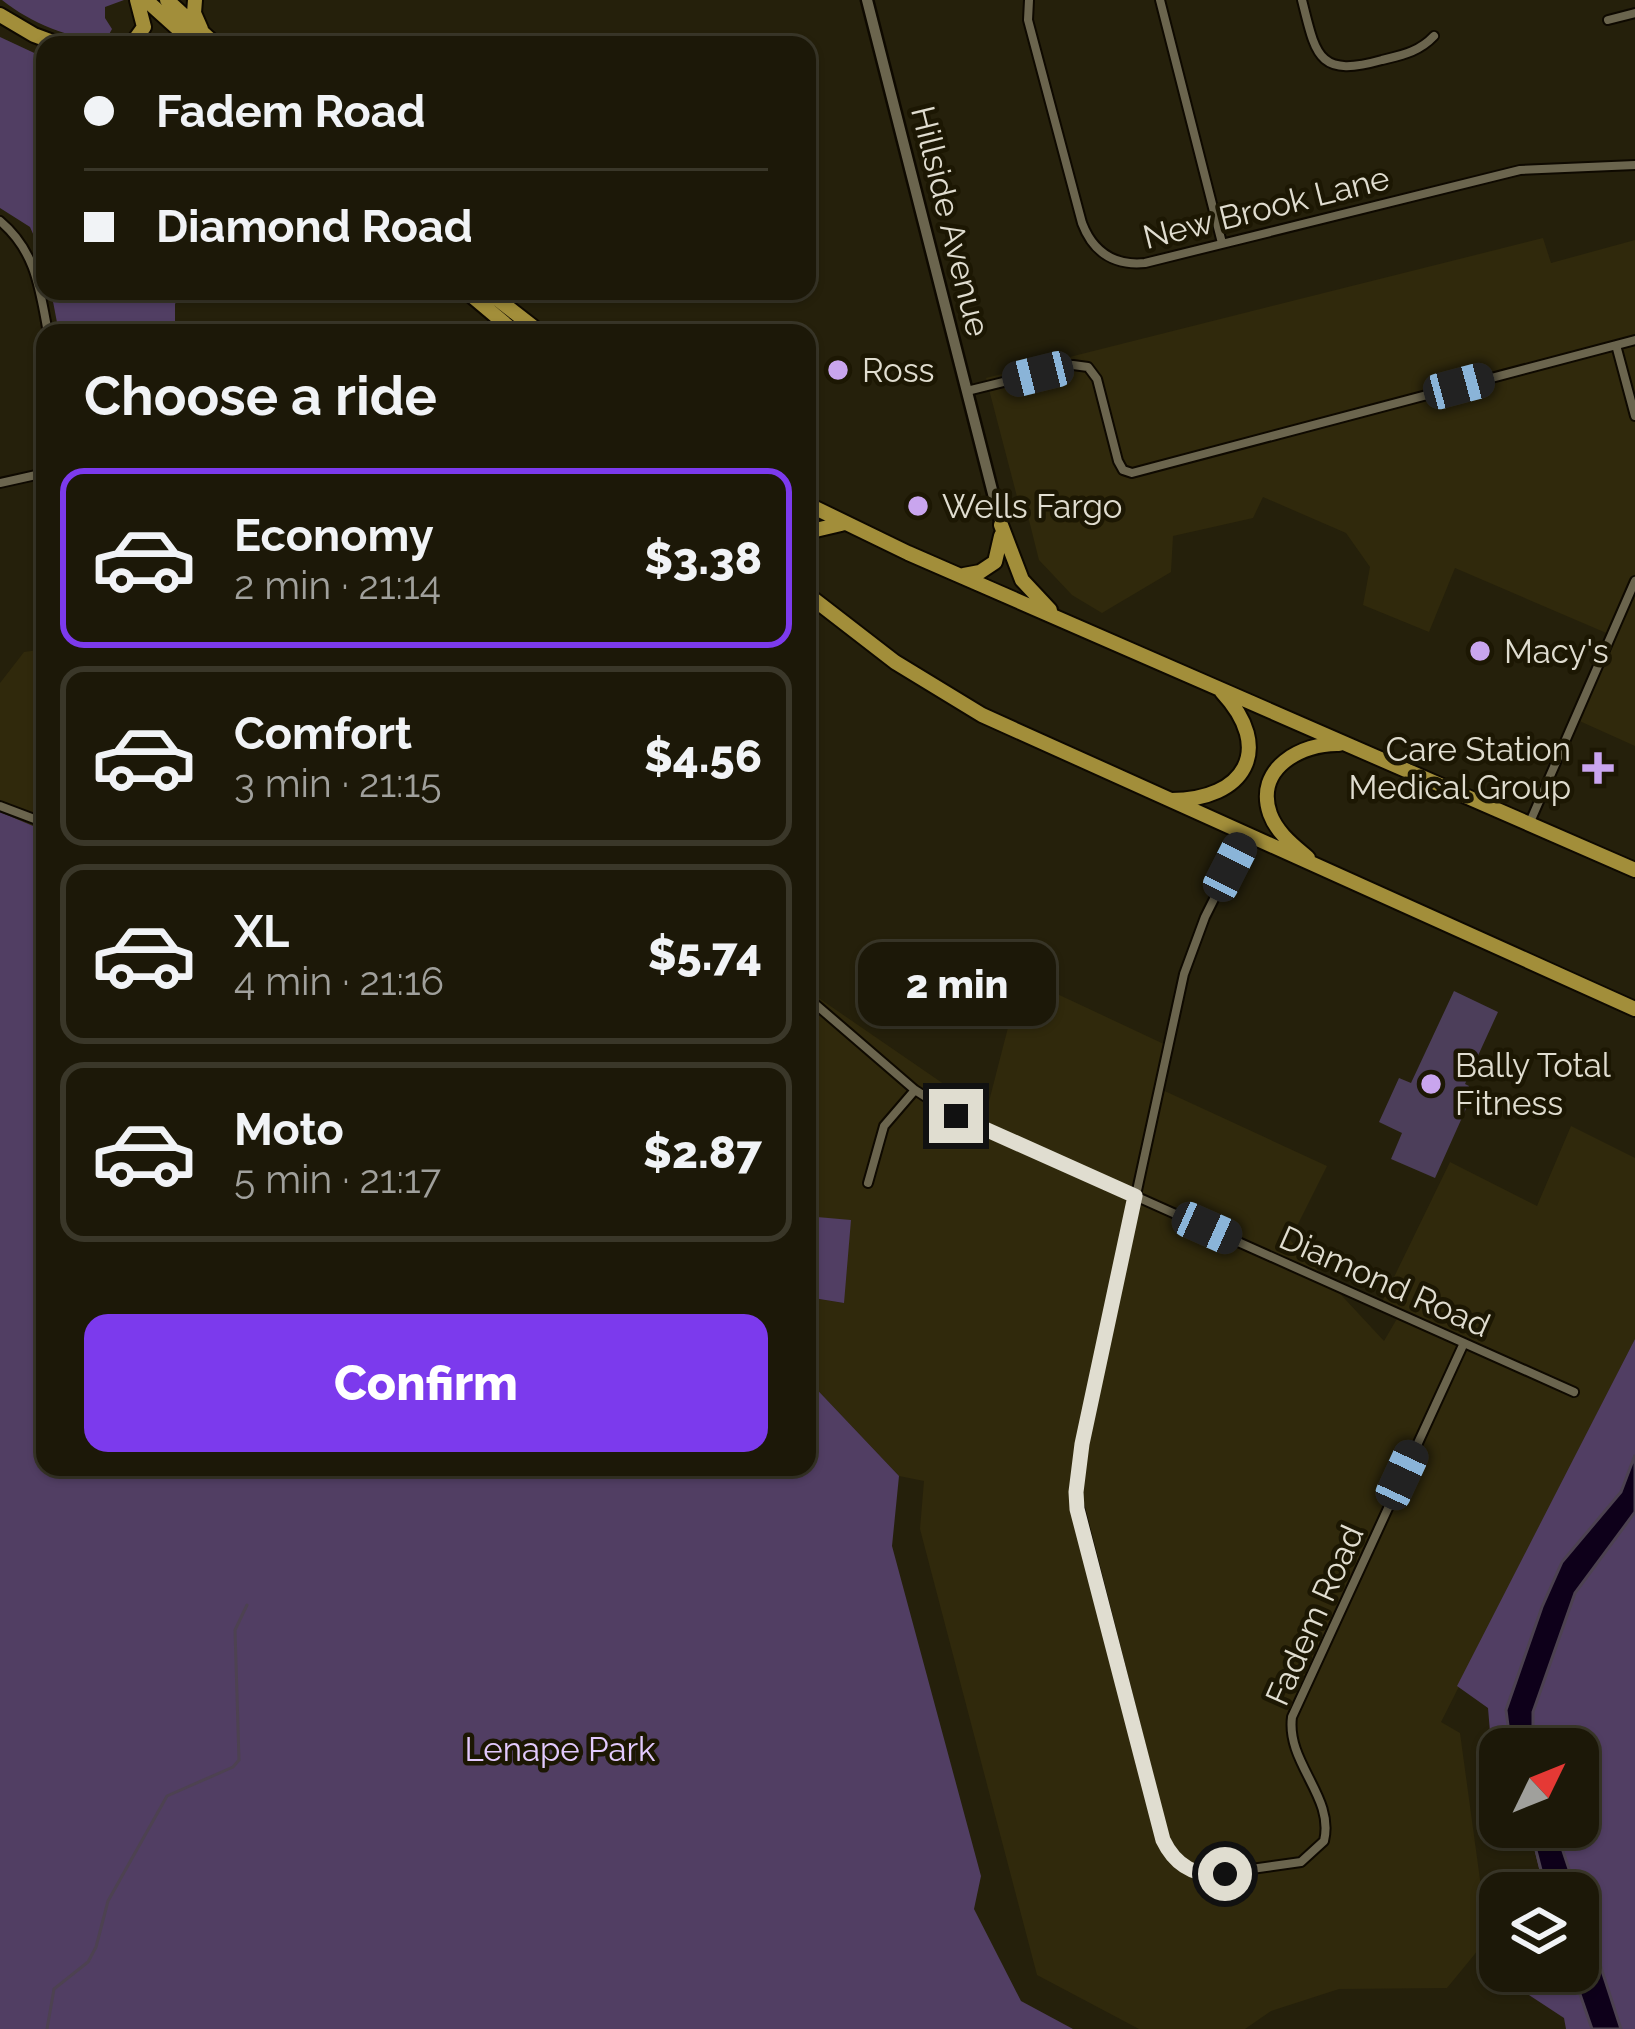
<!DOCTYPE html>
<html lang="en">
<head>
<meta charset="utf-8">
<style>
	:root { --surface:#1c1808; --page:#292516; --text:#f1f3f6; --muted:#a0a09c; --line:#3a3729; --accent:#7c3aed }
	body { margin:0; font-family:Raleway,sans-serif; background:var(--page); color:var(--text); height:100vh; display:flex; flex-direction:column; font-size:45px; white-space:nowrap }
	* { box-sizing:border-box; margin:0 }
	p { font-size:39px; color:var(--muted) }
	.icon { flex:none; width:66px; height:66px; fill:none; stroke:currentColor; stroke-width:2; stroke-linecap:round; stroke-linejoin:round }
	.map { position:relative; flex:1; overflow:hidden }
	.details { position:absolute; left:36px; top:324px; width:780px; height:1152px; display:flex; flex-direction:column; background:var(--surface); border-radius:24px; box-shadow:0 3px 9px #0004,0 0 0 3px var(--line) }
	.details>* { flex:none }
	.top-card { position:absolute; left:36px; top:36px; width:780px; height:264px; border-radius:24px; box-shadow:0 3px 9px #0004,0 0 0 3px var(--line); display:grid; align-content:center; height:264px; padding:0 48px; background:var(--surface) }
	.needle { width:78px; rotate:47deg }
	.controls { position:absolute; left:1479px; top:1728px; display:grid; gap:24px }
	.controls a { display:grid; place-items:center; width:120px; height:120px; border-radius:24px; background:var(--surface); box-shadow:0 3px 9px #0004,0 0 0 3px var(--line); font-size:60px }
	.end { position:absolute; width:54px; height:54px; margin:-27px; border:15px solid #e0ddd0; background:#111; box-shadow:0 0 0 6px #111 }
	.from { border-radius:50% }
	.bubble { position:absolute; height:84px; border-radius:24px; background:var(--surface); box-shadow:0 3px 9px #0004,0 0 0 3px var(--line); font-size:39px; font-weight:800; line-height:84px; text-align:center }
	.car { position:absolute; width:36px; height:72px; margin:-36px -18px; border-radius:15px; box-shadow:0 0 9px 3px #0007; background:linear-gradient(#222 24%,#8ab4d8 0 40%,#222 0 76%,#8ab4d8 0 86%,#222 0) }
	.top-card b { display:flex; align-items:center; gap:42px; height:114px; font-size:45px }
	.top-card b+b { border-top:3px solid var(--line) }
	.top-card i { width:30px; height:30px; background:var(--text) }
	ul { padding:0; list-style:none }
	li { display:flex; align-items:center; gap:36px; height:180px; margin:0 24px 18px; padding:0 24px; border:6px solid var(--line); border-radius:24px }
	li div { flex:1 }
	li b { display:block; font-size:45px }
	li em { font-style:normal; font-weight:800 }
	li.on { border-color:var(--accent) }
	li>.icon { width:108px; height:108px; stroke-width:1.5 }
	h2 { padding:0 48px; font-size:54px; line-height:144px }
	.action { display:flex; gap:24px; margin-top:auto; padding:24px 48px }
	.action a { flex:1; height:138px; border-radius:24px; background:var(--accent); color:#fff; font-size:48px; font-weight:800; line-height:138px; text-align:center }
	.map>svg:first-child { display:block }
</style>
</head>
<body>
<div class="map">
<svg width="1635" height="2029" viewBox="0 0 1635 2029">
	<rect width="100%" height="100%" fill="#25200b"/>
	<path fill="#30290c" d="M1543,238L1551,263L1635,240V746L1575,719L1611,635L1455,568L1429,632L1363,605L1370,567L1346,533L1263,497L1253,518L1173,536L1171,572L1102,613L1072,595L1039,560L1028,516L1023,517L1021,512L986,378Z
		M45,649V831L0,812V683L24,652Z
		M1021,977L1166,1045L1156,1087L1327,1166L1290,1240L1384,1341L1398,1317L1379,1308L1450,1162L1537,1206L1571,1126L1635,1158V1339L1441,1722L1460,1733L1488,1938L1447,1988L1339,1989L1271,2011L1245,2029H1139L1037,1975L920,1529L924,1481L899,1476L807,1379V1297L843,1303L818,1217L807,1228V990L986,1113Z"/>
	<path fill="#4c3e5a" d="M1454,991L1498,1012L1465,1084L1469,1086L1464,1099L1469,1102L1435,1178L1391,1159L1402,1133L1379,1122L1399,1078L1411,1083Z"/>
	<path fill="#513e63" d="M2,0H124L105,7V18L112,29L106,40C69,39 31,23 2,0Z
		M0,37L45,58V261L30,227L0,208Z
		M51,291H183L175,304V333H59Z
		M0,812L45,831V1467H807V1379L899,1476L892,1546L981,1876L974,1909L1021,2001L1073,2029H0Z
		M817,1217L851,1220L844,1303L807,1297V1228Z
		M1635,1339V2029H1566L1564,2018L1503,1978L1507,1971H1578V1893H1545L1529,1827H1578V1749H1500V1771L1493,1768L1488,1708L1457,1686Z"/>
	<path fill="#0e001a" stroke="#4d4251" stroke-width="3" d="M1635,1455V1512L1575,1593L1533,1712V1749H1511L1506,1710L1542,1607L1562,1562L1621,1492Z
		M1530,1827H1555L1577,1893H1547Z
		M1578,1897L1621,2029H1592L1572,1971H1578Z"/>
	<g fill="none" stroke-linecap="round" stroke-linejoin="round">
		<path stroke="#4d4251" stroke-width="3" d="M47,2029L54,1989L88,1962L96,1947L108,1901L167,1796L233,1767L239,1760L235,1630L247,1605"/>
		<defs>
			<path id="minor" d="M1029,0L1028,20L1082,223C1093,252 1114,266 1145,263L1520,170L1635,165
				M1160,0L1222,243
				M1302,0C1316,56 1318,78 1382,60C1402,55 1419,52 1434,36
				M1608,20L1635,13
				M0,221C36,251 40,290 48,333
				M1616,345L1635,416
				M967,391L1073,365L1088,367L1097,379L1118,461L1123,470L1132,473L1635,340
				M0,483L45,473
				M0,806L45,823
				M1530,822L1635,581
				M1246,835L1205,917L1184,974L1082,1444L1075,1492L1164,1841L1181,1865L1209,1875L1301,1862L1324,1841C1335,1797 1286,1763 1292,1717L1464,1343
				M807,997L915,1090L956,1116L1574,1392
				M868,1183L884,1126L915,1090"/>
			<path id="tertiary" d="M867,0L1001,525"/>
			<path id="trunk" d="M146,0L196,45
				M167,0L216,45
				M195,0L194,13L201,29
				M0,15L34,35L61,45
				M131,45L144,27L137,0
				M466,291L516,333
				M487,291L541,333
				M807,504L908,553L1635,870
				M1001,525L1022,580L1050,610
				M807,532L841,524
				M964,575L980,572L995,562L1001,536
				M807,594L895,662L982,715L1635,1009
				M1171,800C1245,800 1275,749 1222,692
				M1308,858C1293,845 1277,833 1270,814C1254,768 1302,743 1339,744"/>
		</defs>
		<use href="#minor" stroke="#0e0900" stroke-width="12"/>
		<use href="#tertiary" stroke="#0e0900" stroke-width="15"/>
		<use href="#trunk" stroke="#0e0900" stroke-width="18"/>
		<use href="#minor" stroke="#6b654e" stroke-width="8"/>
		<use href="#tertiary" stroke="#6b654e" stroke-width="10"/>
		<use href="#trunk" stroke="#a28e3a" stroke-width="14"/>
	</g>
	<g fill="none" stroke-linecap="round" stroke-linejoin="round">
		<path stroke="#e0ddd0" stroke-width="15" d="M956,1116L1135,1196L1082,1444L1076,1492L1077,1509L1163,1840C1176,1867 1196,1877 1225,1874"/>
	</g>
	<g fill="#c9a5ee" stroke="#1c1703" stroke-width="4.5">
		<circle cx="838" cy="370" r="12"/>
		<circle cx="918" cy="506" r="12"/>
		<circle cx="1480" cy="651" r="12"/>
		<path d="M1592 750h12v12h12v12h-12v12h-12v-12h-12v-12h12z"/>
		<circle cx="1431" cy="1084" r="12"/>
	</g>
	<g text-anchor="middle" stroke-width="9" stroke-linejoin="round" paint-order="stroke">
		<g font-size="33" fill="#e0ddd0" stroke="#1c1703">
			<text transform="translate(1266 207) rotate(-14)" y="12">New Brook Lane</text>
			<text transform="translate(951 221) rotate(76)" y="12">Hillside Avenue</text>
			<text transform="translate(1385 1281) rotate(24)" y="12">Diamond Road</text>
			<text transform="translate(1314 1615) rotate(-66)" y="12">Fadem Road</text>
		</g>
		<g font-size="33" fill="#e0ddd0" stroke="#1c1703" text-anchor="start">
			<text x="862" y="382">Ross</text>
			<text x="942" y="518">Wells Fargo</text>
			<text x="1504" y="663">Macy's</text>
			<text x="1571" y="761" text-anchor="end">Care Station<tspan x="1571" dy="38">Medical Group</tspan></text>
			<text x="1455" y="1077">Bally Total<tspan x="1455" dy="38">Fitness</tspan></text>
		</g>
		<g font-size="33" fill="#e3cafe" stroke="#1c1703">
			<text x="560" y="1761">Lenape Park</text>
		</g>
	</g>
</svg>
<div class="controls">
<a><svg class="needle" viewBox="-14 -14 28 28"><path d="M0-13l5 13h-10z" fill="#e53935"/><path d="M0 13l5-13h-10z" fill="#a0a09c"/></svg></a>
<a><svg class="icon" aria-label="layers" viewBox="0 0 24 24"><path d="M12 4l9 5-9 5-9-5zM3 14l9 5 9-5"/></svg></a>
</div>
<i class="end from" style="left:1225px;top:1874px"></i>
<i class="end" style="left:956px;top:1116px"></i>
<div class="bubble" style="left:858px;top:942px;width:198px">2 min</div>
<i class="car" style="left:1038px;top:374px;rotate:256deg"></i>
<i class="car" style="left:1459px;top:386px;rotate:75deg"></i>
<i class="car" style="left:1230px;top:867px;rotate:27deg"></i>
<i class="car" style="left:1207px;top:1228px;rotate:114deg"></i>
<i class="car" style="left:1402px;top:1475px;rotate:25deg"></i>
<div class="top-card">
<b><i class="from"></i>Fadem Road</b>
<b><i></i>Diamond Road</b>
</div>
<section class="details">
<h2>Choose a ride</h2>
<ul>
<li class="on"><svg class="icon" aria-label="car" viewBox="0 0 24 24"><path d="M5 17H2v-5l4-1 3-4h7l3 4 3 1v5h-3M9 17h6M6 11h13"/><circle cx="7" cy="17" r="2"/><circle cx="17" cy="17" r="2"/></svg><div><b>Economy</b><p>2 min · 21:14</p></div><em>$3.38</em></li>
<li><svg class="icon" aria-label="car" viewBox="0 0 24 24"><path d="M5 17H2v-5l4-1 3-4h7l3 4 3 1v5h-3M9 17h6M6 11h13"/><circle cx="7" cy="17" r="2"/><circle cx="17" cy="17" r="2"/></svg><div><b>Comfort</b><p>3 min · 21:15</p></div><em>$4.56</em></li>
<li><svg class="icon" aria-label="car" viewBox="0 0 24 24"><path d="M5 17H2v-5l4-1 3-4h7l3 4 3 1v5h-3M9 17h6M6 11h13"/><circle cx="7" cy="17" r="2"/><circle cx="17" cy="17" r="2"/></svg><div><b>XL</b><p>4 min · 21:16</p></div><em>$5.74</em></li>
<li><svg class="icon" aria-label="car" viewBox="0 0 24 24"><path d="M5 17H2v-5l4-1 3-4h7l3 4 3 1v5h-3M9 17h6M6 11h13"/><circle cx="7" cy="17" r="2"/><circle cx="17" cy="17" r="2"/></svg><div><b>Moto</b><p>5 min · 21:17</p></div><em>$2.87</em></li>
</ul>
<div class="action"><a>Confirm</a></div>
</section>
</div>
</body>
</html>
